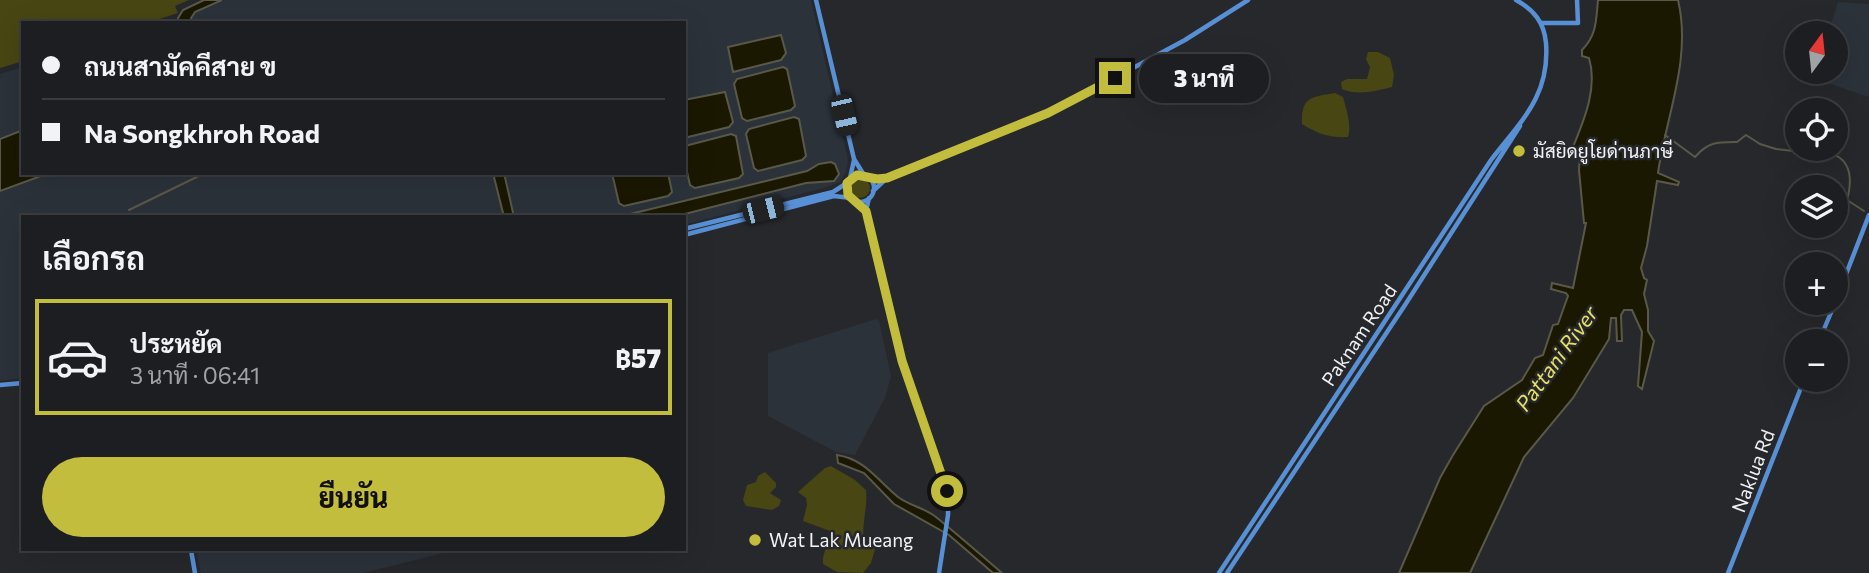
<!DOCTYPE html>
<html lang="th">
<head>
<meta charset="utf-8">
<style>
	:root { --surface:#1c1e21; --page:#25272a; --text:#f1f3f6; --muted:#a0a2a5; --line:#3a3c3f; --accent:#c3bd3e }
	body { margin:0; font-family:Commissioner,Sarabun,sans-serif; background:var(--page); color:var(--text); height:100vh; display:flex; flex-direction:column; font-size:26px; white-space:nowrap }
	* { box-sizing:border-box; margin:0 }
	p { font-size:23px; color:var(--muted) }
	.icon { flex:none; width:38px; height:38px; fill:none; stroke:currentColor; stroke-width:2; stroke-linecap:round; stroke-linejoin:round }
	.map { position:relative; flex:1; overflow:hidden }
	.side { position:absolute; left:21px; top:215px; width:665px; height:336px; display:flex; flex-direction:column; background:var(--surface); border-radius:0px; box-shadow:0 7px 28px #0002,0 0 0 2px var(--line) }
	.side>* { flex:none }
	.hud { position:absolute; left:21px; top:21px; width:665px; height:154px; border-radius:0px; box-shadow:0 7px 28px #0002,0 0 0 2px var(--line); display:grid; align-content:center; height:154px; padding:0 21px; background:var(--surface) }
	.needle { width:46px; rotate:15deg }
	.buttons { position:absolute; left:1785px; top:21px; display:grid; gap:14px }
	.buttons a { display:grid; place-items:center; width:63px; height:63px; border-radius:50%; background:var(--surface); box-shadow:0 7px 28px #0002,0 0 0 2px var(--line); font-size:35px }
	.end { position:absolute; width:32px; height:32px; margin:-16px; border:9px solid #c3bd3e; background:#111; box-shadow:0 0 0 4px #111 }
	.from { border-radius:50% }
	.bubble { position:absolute; height:49px; border-radius:24px; background:var(--surface); box-shadow:0 7px 28px #0002,0 0 0 2px var(--line); font-size:23px; font-weight:800; line-height:49px; text-align:center }
	.car { position:absolute; width:21px; height:42px; margin:-21px -10px; border-radius:9px; box-shadow:0 0 5px 2px #0007; background:linear-gradient(#222 24%,#8ab4d8 0 40%,#222 0 76%,#8ab4d8 0 86%,#222 0) }
	.hud b { display:flex; align-items:center; gap:24px; height:66px; font-size:26px }
	.hud b+b { border-top:2px solid var(--line) }
	.hud i { width:18px; height:18px; background:var(--text) }
	ul { padding:0; list-style:none }
	li { display:flex; align-items:center; gap:21px; height:116px; margin:0 14px 10px; padding:0 7px; border:4px solid var(--line); border-radius:0px }
	li div { flex:1 }
	li b { display:block; font-size:26px }
	li em { font-style:normal; font-weight:800 }
	li.on { border-color:var(--accent) }
	li>.icon { width:63px; height:63px; stroke-width:1.5 }
	h2 { padding:0 21px; font-size:32px; line-height:84px }
	.action { display:flex; gap:14px; margin-top:auto; padding:14px 21px }
	.action a { flex:1; height:80px; border-radius:42px; background:var(--accent); color:#111; font-size:28px; font-weight:800; line-height:80px; text-align:center }
	.map>svg:first-child { display:block }
</style>
</head>
<body>
<div class="map">
<svg width="1869" height="573" viewBox="0 0 1869 573">
	<rect width="100%" height="100%" fill="#26282c"/>
	<path fill="#2c323a" d="M225,0H811L848,160L846,172L840,182L827,187L684,225V217H23V378L0,381V74L23,67V173H684V23H174Z
		M1838,2L1869,4V97L1813,78L1816,72H1836V33H1828Z
		M876,319L879,321L891,376L885,398L855,455L836,452L768,416V353Z
		M196,550H455L363,573H201Z"/>
	<path fill="#484612" d="M0,0H189L175,6L178,13L147,23H23V61L0,68Z
		M1368,52H1378L1390,58L1394,75L1392,87C1376,91 1357,96 1342,89L1341,82L1347,79H1367L1370,67L1366,59Z
		M1335,93L1343,97C1346,109 1352,125 1348,137C1329,138 1318,134 1302,124C1301,96 1312,97 1335,93Z
		M850 188a10 10 0 1 1 20 0a10 10 0 1 1-20 0Z
		M831,466L855,480L866,490C868,508 861,525 864,543L875,549L871,563L863,573L837,572L823,564V558L830,531L803,521L807,505L806,498L798,492L825,468Z
		M765,472L776,483V487L770,493L781,500L779,506L772,510L746,506L743,500L747,485L756,482L758,476Z"/>
	<path fill="#1a1800" stroke="#5a5949" stroke-width="2" d="M204,0H222L195,12L191,18L193,23H180L178,18L183,10Z
		M1598,0H1678C1692,59 1666,116 1658,173L1679,182L1678,185L1657,181L1647,246L1641,268L1644,278L1647,280L1644,294L1648,310V331L1654,341L1642,389L1638,386L1642,332L1632,310H1624L1621,315L1622,341H1617L1616,318H1611L1609,339L1573,398L1524,457L1470,573H1399L1440,478L1453,455L1484,406L1522,380L1535,358L1543,355L1553,325L1558,324L1568,296L1566,293L1551,289L1552,283L1573,288L1586,223H1584L1579,170L1580,155L1574,153L1573,147C1584,120 1598,88 1589,58L1582,56V50C1597,35 1596,20 1598,0Z
		M781,35L786,53L781,60L733,72L728,47Z
		M783,67L787,69L795,106L791,110L747,121L742,118L734,84L737,79Z
		M725,92L733,122L729,127L684,138V100Z
		M794,117L799,119L806,156L802,160L758,171L754,168L746,134L749,129Z
		M23,130V173H49L0,191V139Z
		M731,134L736,136L743,174L739,178L695,188L690,185L684,159L685,146Z
		M831,162L835,164L839,174L834,181L806,183L673,217H618L807,171L819,164Z
		M493,173H504L514,217H504Z
		M612,173H668L672,192L668,196L624,206L619,203Z
		M837,455C865,459 878,481 898,497C910,506 925,508 936,517C958,535 980,554 1002,573H993L949,535L894,504L864,473L838,463Z"/>
	<g fill="none" stroke-linecap="round" stroke-linejoin="round">
		<path stroke="#5a5949" stroke-width="2" d="M1665,135L1695,157C1709,141 1719,142 1737,142L1746,135L1760,144L1776,149L1837,156C1853,165 1851,185 1847,200L1864,211
			M129,210L205,173"/>
		<path stroke="#5890d5" stroke-width="4.5" d="M816,0L854,159L864,175
			M1542,23H1578L1577,0
			M846 188a14 14 0 1 1 28 0a14 14 0 1 1-28 0Z
			M850,178L854,160
			M873,191L887,178L1016,127L1070,102L1185,40L1248,0
			M869,198L866,211L902,361L948,495V515L939,573
			M684,229L833,192L847,183
			M684,235L834,196L851,198
			M1836,300L1869,215
			M1819,341L1835,303
			M0,385L23,383
			M191,550L195,573
			M1219,573L1491,160C1521,121 1550,96 1546,43C1544,22 1534,10 1516,0
			M1227,573L1405,305L1520,126
			M1728,573L1804,380"/>
	</g>
	<g fill="none" stroke-linecap="round" stroke-linejoin="round">
		<path stroke="#c3bd3e" stroke-width="9" d="M947,491L902,361L866,211L848,195L847,183L857,175L877,179L887,178L1048,113L1115,78"/>
	</g>
	<g fill="#c3bd3e" stroke="#26282c" stroke-width="2.5">
		<circle cx="1519" cy="151" r="7"/>
		<circle cx="755" cy="540" r="7"/>
	</g>
	<g text-anchor="middle" stroke-width="5" stroke-linejoin="round" paint-order="stroke">
		<g font-size="19" fill="#f0f2f4" stroke="#26282c" text-anchor="start">
			<text x="1533" y="158">มัสยิดยูโยด่านภาษี</text>
			<text x="769" y="547">Wat Lak Mueang</text>
		</g>
		<g font-size="19" fill="#f0f2f4" stroke="#26282c">
			<text transform="translate(1359 335) rotate(-56)" y="7">Paknam Road</text>
			<text transform="translate(1753 471) rotate(-69)" y="7">Naklua Rd</text>
		</g>
		<g font-size="21" font-style="italic" fill="#e7e064" stroke="#26282c">
			<text transform="translate(1557 359) rotate(-54)" y="7">Pattani River</text>
		</g>
	</g>
</svg>
<div class="buttons">
<a><svg class="needle" viewBox="-14 -14 28 28"><path d="M0-13l5 13h-10z" fill="#e53935"/><path d="M0 13l5-13h-10z" fill="#a0a2a5"/></svg></a>
<a><svg class="icon" aria-label="locate" viewBox="0 0 24 24"><circle cx="12" cy="12" r="6"/><path d="M12 2v4M12 18v4M2 12h4M18 12h4"/></svg></a>
<a><svg class="icon" aria-label="layers" viewBox="0 0 24 24"><path d="M12 4l9 5-9 5-9-5zM3 14l9 5 9-5"/></svg></a>
<a>+</a>
<a>−</a>
</div>
<i class="end from" style="left:947px;top:491px"></i>
<i class="end" style="left:1115px;top:78px"></i>
<div class="bubble" style="left:1139px;top:54px;width:130px">3 นาที</div>
<i class="car" style="left:844px;top:115px;rotate:167deg"></i>
<i class="car" style="left:763px;top:210px;rotate:76deg"></i>
<div class="hud">
<b><i class="from"></i>ถนนสามัคคีสาย ข</b>
<b><i></i>Na Songkhroh Road</b>
</div>
<section class="side">
<h2>เลือกรถ</h2>
<ul>
<li class="on"><svg class="icon" aria-label="car" viewBox="0 0 24 24"><path d="M5 17H2v-5l4-1 3-4h7l3 4 3 1v5h-3M9 17h6M6 11h13"/><circle cx="7" cy="17" r="2"/><circle cx="17" cy="17" r="2"/></svg><div><b>ประหยัด</b><p>3 นาที · 06:41</p></div><em>฿57</em></li>
</ul>
<div class="action"><a>ยืนยัน</a></div>
</section>
</div>
</body>
</html>
